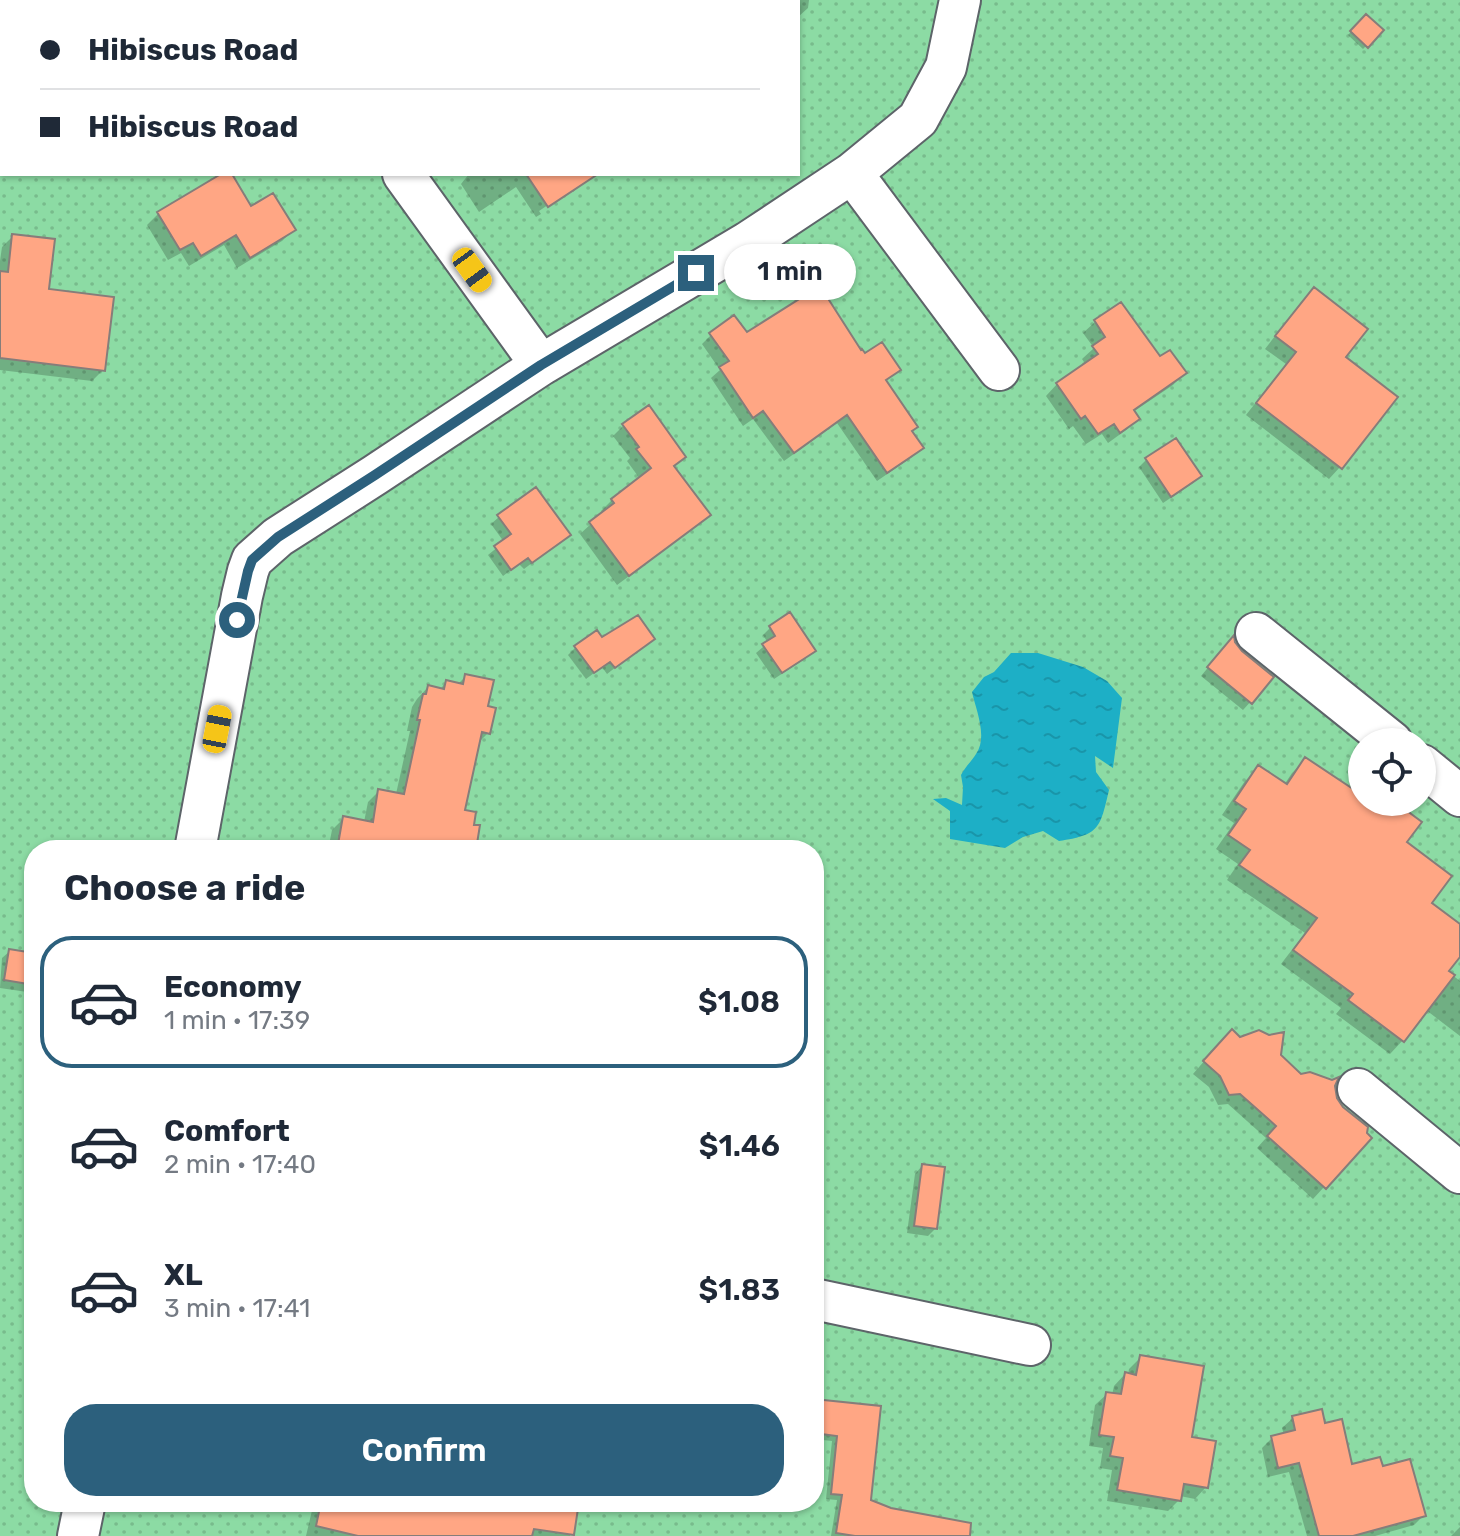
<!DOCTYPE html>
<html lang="en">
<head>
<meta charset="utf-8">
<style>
	:root { --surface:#fff; --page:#f6f6f7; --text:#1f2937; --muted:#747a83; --line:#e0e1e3; --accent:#2c607d }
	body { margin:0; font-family:Rubik,sans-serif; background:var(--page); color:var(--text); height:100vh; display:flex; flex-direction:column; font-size:30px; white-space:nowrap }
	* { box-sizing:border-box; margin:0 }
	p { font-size:26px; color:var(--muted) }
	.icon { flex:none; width:44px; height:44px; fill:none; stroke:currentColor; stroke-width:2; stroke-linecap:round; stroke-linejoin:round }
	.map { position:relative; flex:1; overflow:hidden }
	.sheet { position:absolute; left:24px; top:840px; width:800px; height:672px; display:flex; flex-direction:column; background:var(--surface); border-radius:32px; box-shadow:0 2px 6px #0004 }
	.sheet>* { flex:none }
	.hud { position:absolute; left:0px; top:0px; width:800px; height:176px; box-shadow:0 2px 6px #0004; display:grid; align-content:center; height:176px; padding:0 40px; background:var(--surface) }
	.fabs { position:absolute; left:1348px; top:728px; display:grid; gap:16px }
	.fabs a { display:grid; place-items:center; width:88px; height:88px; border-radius:50%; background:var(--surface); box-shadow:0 2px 6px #0004; font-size:40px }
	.end { position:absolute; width:36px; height:36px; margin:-18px; border:10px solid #2c607d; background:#fff; box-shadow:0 0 0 4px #fff }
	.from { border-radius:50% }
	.bubble { position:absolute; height:56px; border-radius:28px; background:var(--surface); box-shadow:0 2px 6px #0004; font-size:26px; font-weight:600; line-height:56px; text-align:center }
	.car { position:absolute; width:24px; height:48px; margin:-24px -12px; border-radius:10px; box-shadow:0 0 6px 2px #0007; background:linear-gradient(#f5c518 24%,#345 0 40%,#f5c518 0 76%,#345 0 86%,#f5c518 0) }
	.hud b { display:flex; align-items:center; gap:28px; height:76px; font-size:30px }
	.hud b+b { border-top:2px solid var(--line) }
	.hud i { width:20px; height:20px; background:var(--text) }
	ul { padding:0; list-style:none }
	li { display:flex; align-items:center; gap:24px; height:132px; margin:0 16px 12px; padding:0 24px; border:4px solid transparent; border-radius:32px }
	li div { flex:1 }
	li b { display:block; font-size:30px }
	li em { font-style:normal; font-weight:600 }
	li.selected { border-color:var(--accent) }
	li>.icon { width:72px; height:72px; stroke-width:1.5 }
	h2 { padding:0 40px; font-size:36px; line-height:96px }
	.primary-button { display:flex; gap:16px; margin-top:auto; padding:16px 40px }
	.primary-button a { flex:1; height:92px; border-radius:32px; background:var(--accent); color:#fff; font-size:32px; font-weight:600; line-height:92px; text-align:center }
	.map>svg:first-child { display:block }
</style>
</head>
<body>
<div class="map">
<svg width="1460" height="1536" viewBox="0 0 1460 1536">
	<defs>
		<pattern id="park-dots" width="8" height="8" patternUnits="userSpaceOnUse" patternTransform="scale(2)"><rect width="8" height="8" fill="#8cdba4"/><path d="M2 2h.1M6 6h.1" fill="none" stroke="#78bb8c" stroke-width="1.8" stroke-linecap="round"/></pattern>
		<pattern id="water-ripples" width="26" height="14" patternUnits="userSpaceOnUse" patternTransform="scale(2)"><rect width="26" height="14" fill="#1dafc6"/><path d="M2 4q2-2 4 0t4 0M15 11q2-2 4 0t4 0" fill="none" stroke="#1995a9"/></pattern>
	</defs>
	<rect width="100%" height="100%" fill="#d9e1e7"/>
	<path fill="url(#park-dots)" fill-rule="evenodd" d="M4,0H1460V1536H0V25L2,14V174H798V2H4ZM1362,742H1422V802H1362ZM34,850H814V1502H34Z"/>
	<path fill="url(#water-ripples)" d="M1011,653H1038L1083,667L1107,681L1122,698L1113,768L1095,756L1096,772L1109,790C1100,828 1100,835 1059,841L1043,831L1023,837L1005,848L950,839V811L933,799L946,798L962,805L963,787L961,775C965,767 971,762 976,754C988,737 976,710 972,692L984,677L994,672Z"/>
	<path fill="#0003" d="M441,0H483L480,2H442Z
		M735,0H809L808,8L798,17V2H735Z
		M1366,16L1382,30L1363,49L1348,35Z
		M225,174H230L251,209L293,230L282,241L237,268L224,245L189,266L181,253L168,260L147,225L158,214Z
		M469,174H578L583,182L573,192V188L539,211L541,214L536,217L516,187L479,212L461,184Z
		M13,236L47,291L103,370L92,381L0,370V261L2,247Z
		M1314,289L1343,357L1340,467L1329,479L1246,415L1286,364L1265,349L1302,301Z
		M1121,304L1159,359L1184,373L1173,385L1133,412L1138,419L1126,430L1108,443L1102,434L1086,444L1073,426L1069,429L1046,396L1057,384L1086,365L1082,359L1094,348L1083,333L1095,322Z
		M711,335H746L860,352L898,370L885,382L910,432L921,448L912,457L877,481L837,423L784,461L753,419L743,426L711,378L720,370L702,344Z
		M624,425L684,457L673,468L708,515L698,525L617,585L580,534L603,513L601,511L612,500L640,479L627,461L630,458L613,436Z
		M1176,440L1200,476L1193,483L1163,503L1139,467L1146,460Z
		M499,517L569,535L524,569L519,564L503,576L488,555L504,542L491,524Z
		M770,628L813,650L806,658L774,679L756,653L768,643L763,635Z
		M652,639L607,674L602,667L586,679L568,655L576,647L601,640Z
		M1227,645L1240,652L1272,678L1243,710L1201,676Z
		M466,676L485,708L488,733L477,744L462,811L474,850H309L312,847L328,850L332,830L343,819L364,822L368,802L379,791L396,794L410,731H407L412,707L417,699L428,687L439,690L447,682L457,685Z
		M1306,759L1362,797V802H1392L1404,843L1429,904L1460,927V953L1447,971L1460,981V1036L1426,1010L1403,1040L1390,1054L1336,1014L1341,1008L1281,964L1305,933L1227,880L1238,864L1216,849L1234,823L1222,815L1245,781L1259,768L1284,785L1292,773Z
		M10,951L34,955V993L0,988L2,958Z
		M1240,1039L1278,1056L1300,1076L1333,1086L1335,1099L1369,1138L1313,1199L1257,1148L1266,1138L1228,1104L1218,1105L1209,1087L1193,1074L1220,1043Z
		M922,1166L936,1228L928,1236L907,1233L915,1174Z
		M1141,1357L1189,1439L1206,1487L1195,1499L1180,1496L1179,1500L1168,1511L1107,1501L1112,1470L1100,1468L1103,1448L1089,1446L1095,1405L1107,1394L1112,1395L1114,1386L1125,1374L1128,1375L1129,1369Z
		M814,1401L879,1408L869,1501L936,1536H831L837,1500L826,1499L832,1441L814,1439Z
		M1293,1418L1324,1426L1351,1467L1382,1469L1424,1515L1414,1525L1375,1536H1307L1289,1472L1268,1477L1262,1448L1272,1438L1284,1435L1282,1428Z
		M314,1502H577L570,1536H306Z
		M1460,1527V1536H1451Z"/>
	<path fill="#ffa684" stroke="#867d7a" stroke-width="2" d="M1366,14L1384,30L1368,48L1350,31Z
		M221,174H232L251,206L273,193L296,230L250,258L236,235L201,256L193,243L180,250L157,212Z
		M526,174H598L548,207Z
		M12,234L55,239L49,289L114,297L105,371L0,358V271L8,272Z
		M820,286L861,350L862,349L865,353L882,342L901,370L886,380L918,427L912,431L924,448L887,473L847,415L794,453L763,411L753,418L719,367L729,361L709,333L734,315L747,332Z
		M1314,287L1368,329L1346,357L1398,397L1342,469L1256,403L1296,352L1275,336Z
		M1121,302L1160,356L1170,350L1187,373L1134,410L1140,419L1120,433L1114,424L1098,434L1085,416L1081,419L1056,383L1098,354L1092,346L1105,337L1094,320Z
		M649,405L686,457L674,466L711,515L629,576L589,522L614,503L611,499L651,468L636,449L639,447L622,424Z
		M1176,438L1202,476L1171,497L1145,458Z
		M536,487L571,535L532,563L528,558L511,570L494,546L511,534L497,515Z
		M790,612L816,651L782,673L762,644L775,636L769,626Z
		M638,615L655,639L615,668L610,662L594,673L574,646L597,630L602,637Z
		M1234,635L1235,642L1242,651L1274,677L1252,704L1207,667Z
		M465,674L494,680L488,706L496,708L490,734L482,732L465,810L476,812L474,825H480L476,850H337L343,816L373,822L378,789L404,794L420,720H417L423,694H426L428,685L444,689L446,680L463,684Z
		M1305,757L1362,795V802H1395L1422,822L1407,842L1452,876L1432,903L1460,924V957L1449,971L1455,975L1404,1042L1348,1000L1353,994L1293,950L1317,918L1239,865L1250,850L1228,835L1246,809L1234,801L1258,765L1287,784Z
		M9,949L34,953V985L4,980Z
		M1232,1029L1240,1037L1259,1030L1269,1035L1284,1032L1281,1055L1301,1074L1310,1072L1332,1080L1339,1077L1335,1086L1337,1098L1343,1107L1368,1127L1367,1133L1372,1138L1326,1189L1267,1136L1276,1126L1240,1094L1229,1095L1220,1076L1203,1061Z
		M922,1164L945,1167L937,1229L914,1226Z
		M1140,1355L1204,1366L1192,1437L1216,1441L1208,1488L1184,1484L1181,1501L1117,1490L1123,1458L1110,1456L1114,1437L1099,1435L1106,1392L1121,1394L1125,1372L1136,1375Z
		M814,1399L881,1406L871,1500L891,1508L971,1523L970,1536H855L836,1533L842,1495L831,1494L837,1436L814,1433Z
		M1322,1409L1325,1423L1342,1419L1352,1464L1380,1457L1383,1466L1410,1459L1426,1516L1353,1536H1319L1299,1463L1278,1468L1271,1436L1295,1430L1292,1416Z
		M321,1502H579L574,1535L534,1529L532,1536H358L316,1526Z"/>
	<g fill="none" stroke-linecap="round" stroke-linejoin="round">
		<defs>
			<path id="minor" d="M294,0V2
				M852,173L999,370
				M403,174L541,365
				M1256,633L1392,742
				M1422,765L1460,796
				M195,850L242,596L248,571L252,560L278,537L375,475L541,365L748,242L852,173L918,119L946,67L960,0
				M1358,1089L1460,1173
				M814,1299L1030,1345
				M78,1536L85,1502"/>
		</defs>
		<use href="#minor" stroke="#5d6469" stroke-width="44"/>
		<use href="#minor" stroke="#fff" stroke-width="40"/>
	</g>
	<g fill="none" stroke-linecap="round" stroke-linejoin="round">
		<path stroke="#2c607d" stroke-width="10" d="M237,620L248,571L252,560L278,537L375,475L541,365L696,273"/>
	</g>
</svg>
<div class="fabs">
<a><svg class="icon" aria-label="locate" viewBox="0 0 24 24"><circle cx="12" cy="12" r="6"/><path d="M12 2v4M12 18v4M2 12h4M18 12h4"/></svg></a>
</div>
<i class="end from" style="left:237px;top:620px"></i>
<i class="end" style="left:696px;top:273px"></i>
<div class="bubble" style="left:724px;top:244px;width:132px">1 min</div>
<i class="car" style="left:472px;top:270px;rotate:144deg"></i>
<i class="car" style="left:217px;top:729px;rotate:11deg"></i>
<div class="hud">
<b><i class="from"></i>Hibiscus Road</b>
<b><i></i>Hibiscus Road</b>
</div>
<section class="sheet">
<h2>Choose a ride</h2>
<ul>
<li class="selected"><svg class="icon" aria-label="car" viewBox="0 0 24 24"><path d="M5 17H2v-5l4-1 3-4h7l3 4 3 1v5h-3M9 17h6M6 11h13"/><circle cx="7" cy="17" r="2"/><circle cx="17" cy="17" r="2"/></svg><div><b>Economy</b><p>1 min · 17:39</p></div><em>$1.08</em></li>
<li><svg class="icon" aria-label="car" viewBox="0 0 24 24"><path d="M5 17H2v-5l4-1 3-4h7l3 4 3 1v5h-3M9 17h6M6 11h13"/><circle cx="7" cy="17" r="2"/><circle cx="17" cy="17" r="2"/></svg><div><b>Comfort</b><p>2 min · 17:40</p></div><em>$1.46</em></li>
<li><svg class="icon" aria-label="car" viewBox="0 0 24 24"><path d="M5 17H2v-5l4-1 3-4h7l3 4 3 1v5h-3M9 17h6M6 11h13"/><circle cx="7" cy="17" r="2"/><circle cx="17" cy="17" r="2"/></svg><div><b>XL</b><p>3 min · 17:41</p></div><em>$1.83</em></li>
</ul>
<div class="primary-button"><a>Confirm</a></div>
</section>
</div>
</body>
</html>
